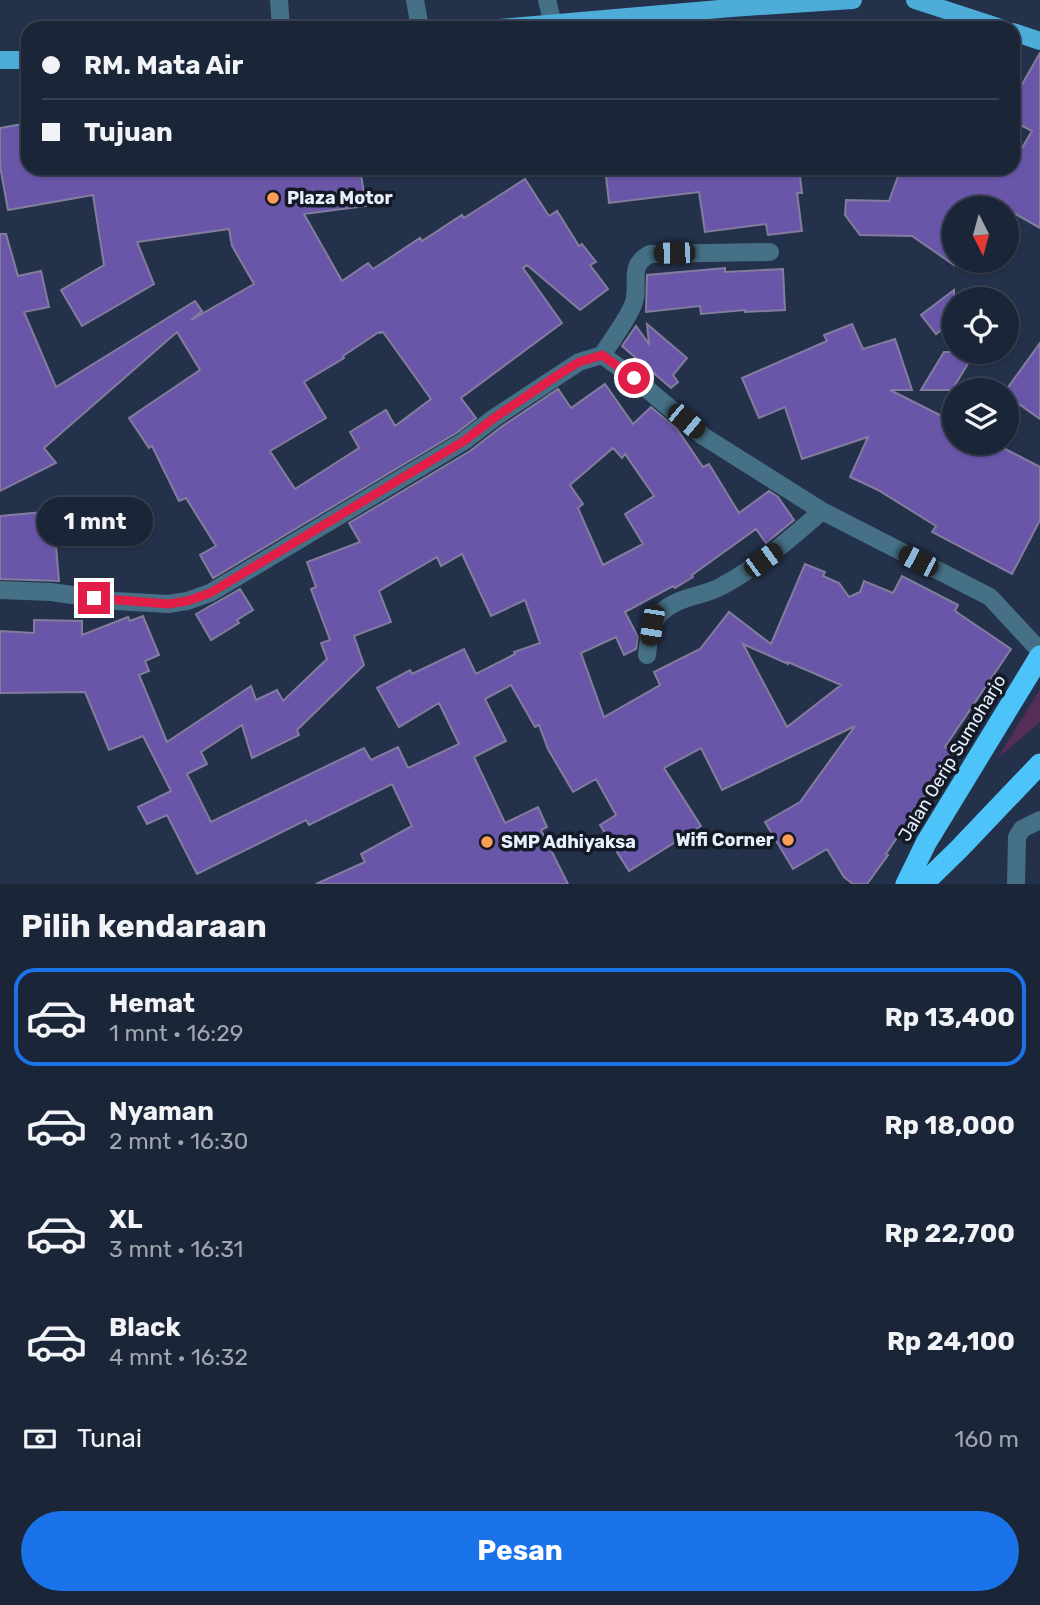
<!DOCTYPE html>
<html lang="id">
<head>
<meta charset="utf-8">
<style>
	:root { --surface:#1b2538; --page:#242d40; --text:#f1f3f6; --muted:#a0a5ae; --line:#394253; --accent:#1a73e8 }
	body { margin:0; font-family:Rubik,sans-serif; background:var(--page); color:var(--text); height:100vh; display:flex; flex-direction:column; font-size:26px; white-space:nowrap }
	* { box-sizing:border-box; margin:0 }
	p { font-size:23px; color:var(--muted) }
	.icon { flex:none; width:38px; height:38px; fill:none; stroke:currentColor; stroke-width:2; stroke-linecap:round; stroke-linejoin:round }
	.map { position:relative; height:884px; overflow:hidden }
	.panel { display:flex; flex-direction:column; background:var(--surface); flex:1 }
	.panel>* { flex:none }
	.hud { position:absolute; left:21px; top:21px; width:999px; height:154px; border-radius:21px; box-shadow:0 2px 5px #0004,0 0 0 2px var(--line); display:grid; align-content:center; height:154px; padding:0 21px; background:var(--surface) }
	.needle { width:46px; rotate:174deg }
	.controls { position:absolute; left:942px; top:196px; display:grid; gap:14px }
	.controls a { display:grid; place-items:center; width:77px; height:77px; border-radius:50%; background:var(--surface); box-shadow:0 2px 5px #0004,0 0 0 2px var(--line); font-size:35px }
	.end { position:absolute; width:32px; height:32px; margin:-16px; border:9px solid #e11d48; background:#fff; box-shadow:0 0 0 4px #fff }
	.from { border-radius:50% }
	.bubble { position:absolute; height:49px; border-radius:24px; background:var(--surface); box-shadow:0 2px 5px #0004,0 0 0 2px var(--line); font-size:23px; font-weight:700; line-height:49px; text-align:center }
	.car { position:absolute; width:21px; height:42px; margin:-21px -10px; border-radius:9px; box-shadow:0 0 5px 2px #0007; background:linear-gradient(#222 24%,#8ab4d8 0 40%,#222 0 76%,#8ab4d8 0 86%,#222 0) }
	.hud b { display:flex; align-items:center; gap:24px; height:66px; font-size:26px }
	.hud b+b { border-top:2px solid var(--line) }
	.hud i { width:18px; height:18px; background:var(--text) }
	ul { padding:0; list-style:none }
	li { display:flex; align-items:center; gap:21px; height:98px; margin:0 14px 10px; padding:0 7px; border:4px solid transparent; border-radius:21px }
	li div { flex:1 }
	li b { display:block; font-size:26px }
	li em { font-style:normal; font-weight:700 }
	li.selected { border-color:var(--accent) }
	li>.icon { width:63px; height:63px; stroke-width:1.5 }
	h2 { padding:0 21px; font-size:32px; line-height:84px }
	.pay { display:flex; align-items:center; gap:18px; height:77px; padding:0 21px; font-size:26px }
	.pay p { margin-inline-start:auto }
	.cta { display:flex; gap:14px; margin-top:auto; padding:14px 21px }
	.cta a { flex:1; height:80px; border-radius:42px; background:var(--accent); color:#fff; font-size:28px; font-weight:700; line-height:80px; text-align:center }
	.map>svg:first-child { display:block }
</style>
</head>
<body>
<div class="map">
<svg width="1040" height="884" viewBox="0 0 1040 884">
	<rect width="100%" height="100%" fill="#24314a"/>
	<path fill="#542d59" d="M1040,689V722L997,759Z"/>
	<path fill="#6a56a9" stroke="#837d9d" stroke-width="2" fill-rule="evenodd" d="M1040,53V228L986,197L983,208H954V265L912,236L860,235L845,215L846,200L889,201L901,168H1013V163L1032,131L1013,121V100Z
		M28,123V168H360L366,206L304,214L342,281L368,263L373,269L420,238L422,241L462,215L464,218L525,179L549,216L557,211L579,246L582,244L596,262L590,265L608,289L580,310L527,265L523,268L562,323L461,398L476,418L458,432L213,578L200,555L216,546L186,498L179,501L152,446L149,448L129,418L200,370L177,332L44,448L56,463L0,491V234H6L18,276L41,271L49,307L24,312L56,387L195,301L202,311L191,320L254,284L232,246L229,229L137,242L154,284L82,326L61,290L104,265L93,195L8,210L0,166V128ZM379,332L380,333L383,332L431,399L395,426L386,410L350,432L359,448L295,489L270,451L326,418L304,382L344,358L343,356Z
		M672,168H799L802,193H797L802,231L768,235L766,224L705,232L699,192L609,203L606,176Z
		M725,268V272L783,269L785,310L745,312V310L701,314L700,306L646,312L647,275Z
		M954,290V320L936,334L921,315Z
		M647,324L687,358L673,375L678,382L671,388L622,346L636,326L649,344Z
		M852,324L863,349L895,339L912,390H890L954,422V443H994L1040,467V520L1012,574L932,532L936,526L878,490L850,477L868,437L802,459L785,407L759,418L742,378L827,341L824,335Z
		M1040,343V419L1006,395V390Z
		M944,352H975L952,390H921Z
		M605,384L633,424L651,407L677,429L703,467L709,464L739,513L769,491L778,497L794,520L766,543L756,529L692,575L693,577L675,588L673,586L625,612L638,637L636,649L624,655L616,637L581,653L604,717L660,685L654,672L700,649L729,612L771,644L805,564L825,572L823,576L839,583L849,597L860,592L864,581L893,593L902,576L958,605L955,611L1011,649L945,747L954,753L886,854L888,855L867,884H853L844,877L827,849L793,869L765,822L800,802L855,726L722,790L701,748L664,768L701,826L629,871L600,825L616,815L596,779L573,792L548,749L539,725L535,727L511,685L485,699L506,741L474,757L505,823L538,807L547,827L541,830L568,884H316L365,862L361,854L412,826L392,784L309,825L306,820L197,874L167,815L147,824L138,807L171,791L143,736L109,750L85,692L0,693V631L34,633V620L82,621V635L128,617L130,621L143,616L159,655L145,661L149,671L139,675L167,742L251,686L256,700L277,690L283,701L327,659L321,643L330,640L311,589L316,587L307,562L360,542L349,523L470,451L501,427L558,389L571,408ZM613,448L622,458L625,454L654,496L625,514L643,544L603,565L578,508L583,504L570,485ZM462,554L491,616L525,600L540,643L514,652L515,654L476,674L464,649L412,674L410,670L377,688L399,727L439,703L459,744L408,768L398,747L371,760L364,748L211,822L187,774L207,764L201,752L242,725L252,758L299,735L297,730L364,665L354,636L391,622L379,591L437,557L441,566ZM743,644L788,664V662L841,685L787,727Z
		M53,511L59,581L0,579V516Z
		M240,589L253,610L237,620L239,623L211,640L196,614Z"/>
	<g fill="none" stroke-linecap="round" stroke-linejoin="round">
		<path stroke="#457085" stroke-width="18" d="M279,0L281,28
			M415,0L420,28
			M547,0L553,24
			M602,355C610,343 631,314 634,302C640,282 627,266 650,254L770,252
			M0,590L51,592L115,601L168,604L187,601L210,593L464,441L494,418L579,362L602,355L634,378L703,436L822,511L990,597L1040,651
			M647,655C649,641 649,626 659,615C675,596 703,597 722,586C759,566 790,539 822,511
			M1016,884L1017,837L1022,829L1040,820"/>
		<path stroke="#4dacd8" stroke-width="18" d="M915,0L1001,28
			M500,28L731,8L853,0
			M1013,32L1040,41
			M0,60H28"/>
		<path stroke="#4dc4f9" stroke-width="21" d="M906,884L926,843L1040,656
			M923,884L959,849L1040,764"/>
	</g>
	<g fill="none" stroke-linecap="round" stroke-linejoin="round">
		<path stroke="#e11d48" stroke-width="9" d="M94,598L168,604L187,601L210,593L464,441L494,418L558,375L579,362L602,355L634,378"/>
	</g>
	<g fill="#fd9d55" stroke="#131925" stroke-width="2.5">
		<circle cx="273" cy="198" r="7"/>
		<circle cx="788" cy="840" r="7"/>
		<circle cx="487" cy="842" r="7"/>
	</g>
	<g text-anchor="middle" stroke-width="7" stroke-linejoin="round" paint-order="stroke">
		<g font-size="18" font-weight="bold" fill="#e8effc" stroke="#131925" text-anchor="start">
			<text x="287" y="204">Plaza Motor</text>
			<text x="774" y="846" text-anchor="end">Wifi Corner</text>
			<text x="501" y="848">SMP Adhiyaksa</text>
		</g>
		<g font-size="18" fill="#e8effc" stroke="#131925">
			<text transform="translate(952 758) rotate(-59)" y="6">Jalan Oerip Sumoharjo</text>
		</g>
	</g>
</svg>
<div class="controls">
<a><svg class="needle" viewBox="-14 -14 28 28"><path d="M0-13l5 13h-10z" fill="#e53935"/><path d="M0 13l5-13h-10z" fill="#a0a5ae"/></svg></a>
<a><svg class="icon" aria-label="locate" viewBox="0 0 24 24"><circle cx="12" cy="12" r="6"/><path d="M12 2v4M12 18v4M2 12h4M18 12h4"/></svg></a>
<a><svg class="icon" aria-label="layers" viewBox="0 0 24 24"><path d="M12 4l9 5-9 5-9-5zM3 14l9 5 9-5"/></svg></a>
</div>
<i class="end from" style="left:634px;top:378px"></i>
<i class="end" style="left:94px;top:598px"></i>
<div class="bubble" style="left:37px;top:497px;width:116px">1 mnt</div>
<i class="car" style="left:674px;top:253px;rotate:269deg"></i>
<i class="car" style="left:686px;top:421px;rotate:130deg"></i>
<i class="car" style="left:763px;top:560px;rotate:54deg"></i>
<i class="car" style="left:918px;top:561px;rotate:297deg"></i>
<i class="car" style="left:652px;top:625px;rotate:189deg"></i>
<div class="hud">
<b><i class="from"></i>RM. Mata Air</b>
<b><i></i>Tujuan</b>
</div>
</div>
<section class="panel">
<h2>Pilih kendaraan</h2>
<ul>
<li class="selected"><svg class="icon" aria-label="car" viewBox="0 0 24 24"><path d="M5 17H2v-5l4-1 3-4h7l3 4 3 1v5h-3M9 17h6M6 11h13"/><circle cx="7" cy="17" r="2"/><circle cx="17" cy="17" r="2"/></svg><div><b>Hemat</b><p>1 mnt · 16:29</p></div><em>Rp 13,400</em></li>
<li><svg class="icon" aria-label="car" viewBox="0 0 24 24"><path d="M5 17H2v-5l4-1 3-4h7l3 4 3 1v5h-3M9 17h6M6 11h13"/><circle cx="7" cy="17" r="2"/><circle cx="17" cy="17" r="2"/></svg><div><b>Nyaman</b><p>2 mnt · 16:30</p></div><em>Rp 18,000</em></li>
<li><svg class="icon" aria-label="car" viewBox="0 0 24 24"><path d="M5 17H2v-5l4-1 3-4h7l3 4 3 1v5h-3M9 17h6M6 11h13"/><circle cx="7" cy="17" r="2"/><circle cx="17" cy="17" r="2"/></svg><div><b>XL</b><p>3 mnt · 16:31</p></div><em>Rp 22,700</em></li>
<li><svg class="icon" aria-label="car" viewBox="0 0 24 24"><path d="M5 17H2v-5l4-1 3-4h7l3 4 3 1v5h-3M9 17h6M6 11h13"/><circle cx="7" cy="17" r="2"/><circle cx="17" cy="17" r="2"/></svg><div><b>Black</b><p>4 mnt · 16:32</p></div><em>Rp 24,100</em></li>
</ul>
<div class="pay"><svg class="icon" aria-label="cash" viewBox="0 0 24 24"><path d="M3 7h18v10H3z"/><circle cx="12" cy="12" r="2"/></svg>Tunai<p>160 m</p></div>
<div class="cta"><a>Pesan</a></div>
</section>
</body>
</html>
